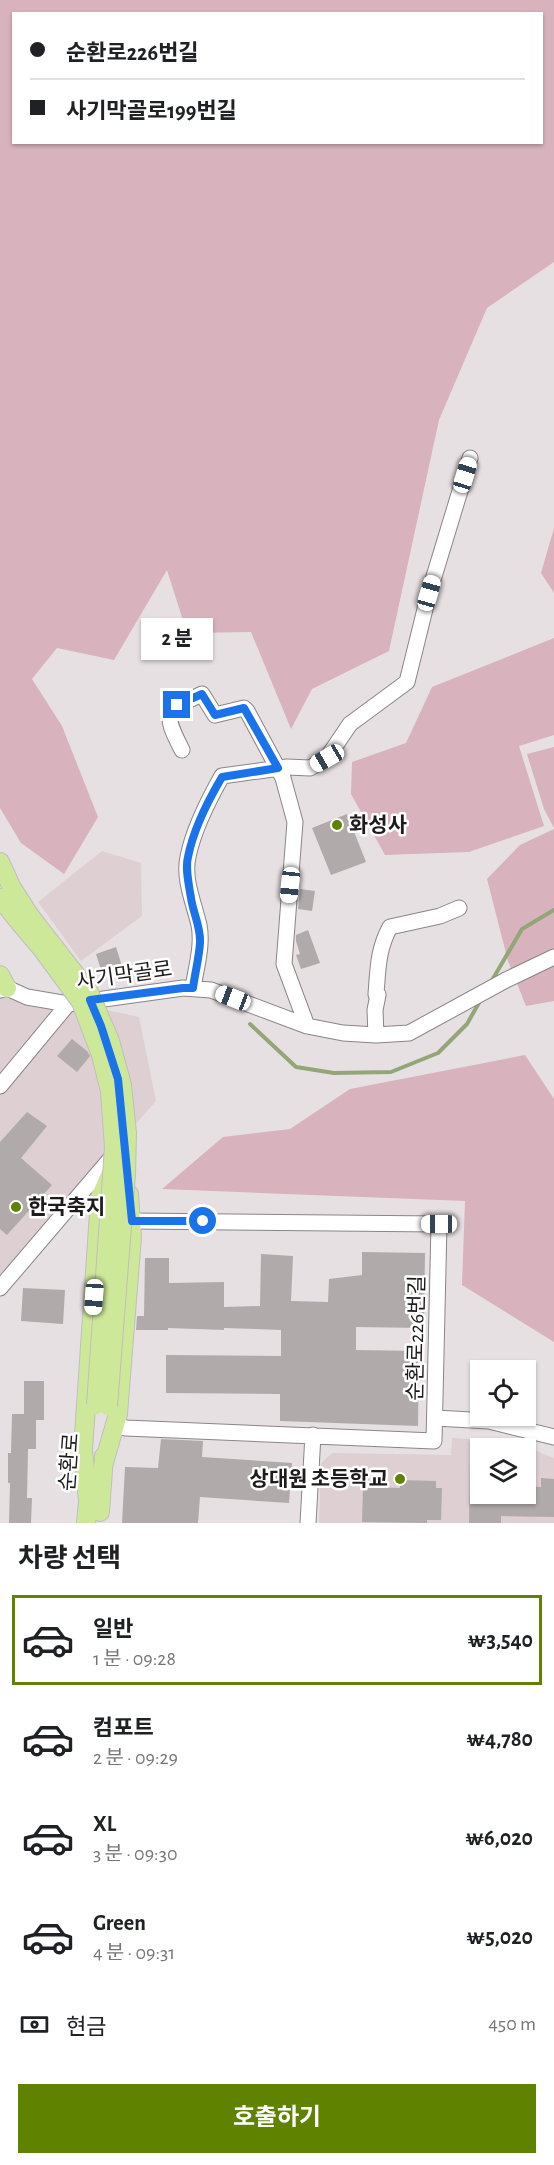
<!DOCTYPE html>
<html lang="ko">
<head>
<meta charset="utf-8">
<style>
	:root { --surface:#fff; --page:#f6f6f6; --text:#202124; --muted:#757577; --line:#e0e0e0; --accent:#5f8300 }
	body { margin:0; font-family:"Alegreya Sans","Noto Sans KR",sans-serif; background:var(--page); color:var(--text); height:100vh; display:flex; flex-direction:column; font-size:22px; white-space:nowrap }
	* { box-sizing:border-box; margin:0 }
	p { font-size:20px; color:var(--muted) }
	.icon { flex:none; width:33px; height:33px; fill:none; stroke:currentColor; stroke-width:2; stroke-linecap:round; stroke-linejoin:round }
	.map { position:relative; height:1523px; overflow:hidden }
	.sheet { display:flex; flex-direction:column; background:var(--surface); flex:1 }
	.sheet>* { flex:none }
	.top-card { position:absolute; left:12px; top:12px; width:531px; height:132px; border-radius:0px; box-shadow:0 2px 4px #0004; display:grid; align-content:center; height:132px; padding:0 18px; background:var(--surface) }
	.buttons { position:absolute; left:470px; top:1360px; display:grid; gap:12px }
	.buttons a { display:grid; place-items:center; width:66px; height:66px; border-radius:0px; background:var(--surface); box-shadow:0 2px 4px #0004; font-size:30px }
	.end { position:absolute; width:27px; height:27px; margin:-14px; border:8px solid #1a73e8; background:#fff; box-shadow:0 0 0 3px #fff }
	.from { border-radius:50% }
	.bubble { position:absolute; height:42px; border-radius:0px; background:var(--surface); box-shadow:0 2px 4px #0004; font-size:20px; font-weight:700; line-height:42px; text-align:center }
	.car { position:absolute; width:18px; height:36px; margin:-18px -9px; border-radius:8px; box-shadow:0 0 4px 2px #0007; background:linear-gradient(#fff 24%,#345 0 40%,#fff 0 76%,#345 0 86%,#fff 0) }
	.top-card b { display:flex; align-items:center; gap:21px; height:57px; font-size:22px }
	.top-card b+b { border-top:2px solid var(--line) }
	.top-card i { width:15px; height:15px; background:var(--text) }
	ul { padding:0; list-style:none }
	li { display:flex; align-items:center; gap:18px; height:90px; margin:0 12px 9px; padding:0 6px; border:3px solid transparent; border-radius:0px }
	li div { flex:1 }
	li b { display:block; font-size:22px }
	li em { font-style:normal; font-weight:700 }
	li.active { border-color:var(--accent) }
	li>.icon { width:54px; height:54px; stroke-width:1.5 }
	h2 { padding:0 18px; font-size:27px; line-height:72px }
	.pay { display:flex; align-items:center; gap:15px; height:66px; padding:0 18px; font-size:22px }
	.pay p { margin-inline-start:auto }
	.primary-button { display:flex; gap:12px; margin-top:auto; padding:12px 18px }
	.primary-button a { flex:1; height:69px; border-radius:0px; background:var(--accent); color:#fff; font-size:24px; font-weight:700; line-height:69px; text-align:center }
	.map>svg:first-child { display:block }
</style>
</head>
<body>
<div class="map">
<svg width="554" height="1523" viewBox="0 0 554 1523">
	<rect width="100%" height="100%" fill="#e7e0e2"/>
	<path fill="#ddcfd2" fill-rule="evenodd" d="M102,851L141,863L142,916L81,961L38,902Z
		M7,988L139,1017L156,1101L0,1279V990Z
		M452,1438L514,1442L554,1458V1523H319L321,1463L332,1453L451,1455ZM480,1449H525V1494H480Z"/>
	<path fill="#d8b2bc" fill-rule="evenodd" d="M0,0H554V262L487,308L439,420L389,651L312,689L291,729L251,632L187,633L167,570L114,660L57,648L32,679L62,726L98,817L64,874L21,843L0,808ZM14,14H542V142H14Z
		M554,528V593L541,573Z
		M554,638V735L519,746L544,826L469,852L385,855L351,794L352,762L406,743L432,687Z
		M554,747V828L544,809L527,754Z
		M554,829V1001L526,1006L508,961L487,879L520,845Z
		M525,1055L554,1099V1342L462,1285L465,1201L162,1189L223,1137L290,1129L350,1089Z"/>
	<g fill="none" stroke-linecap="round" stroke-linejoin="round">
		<path stroke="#93a677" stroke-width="4" d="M491,982L522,929L554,910
			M250,1024L296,1067L334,1073L391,1072L438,1053L467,1024L480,1001"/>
	</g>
	<path fill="#b0aaab" d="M347,814L366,862L331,875L312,828Z
		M300,889L315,891L312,911L298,909Z
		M308,930L320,963L301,969L296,955L300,954L296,941V935Z
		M116,947L123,969L102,973L96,954Z
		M72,1039L87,1051L90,1056L77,1072L57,1056Z
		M27,1112L47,1126L21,1158L52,1185L7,1235L0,1229V1142Z
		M362,1252L425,1253L424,1328L356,1327V1350L419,1351L418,1426L280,1421V1394L166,1393V1355L281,1356V1330L224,1328V1330L168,1328V1330H136L137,1316H144L145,1258H169V1283L224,1282V1307L260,1306L261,1254L293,1256L291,1301L328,1302L329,1279L362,1275Z
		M23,1288L65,1290L63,1324L21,1321Z
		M24,1381H44V1420H36V1449H28L27,1498H32L31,1523H9L10,1483H8V1453H11L12,1414H24Z
		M161,1439L203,1441L202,1457L292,1463L289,1503L200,1497L198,1523H122L125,1467L158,1468Z
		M470,1461H480V1494H525V1486L541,1487V1478L554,1479V1517L501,1516V1523H469Z
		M400,1480L436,1481V1488H442L441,1520H427V1523L362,1522L363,1487L400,1488Z"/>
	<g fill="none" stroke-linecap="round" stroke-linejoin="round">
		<defs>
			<path id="minor" d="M182,750C163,713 164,711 202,694L215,715L244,708L247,711L283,778L295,822L284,964L307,1026
				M193,988C196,968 203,945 199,925C194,903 183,879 188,857C193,831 209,799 222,776L287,767L310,768L327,758L350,724L407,682L429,593L470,458
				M0,990L7,988L27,997L68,1004L183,988L211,990L307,1026L343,1033L376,1035L409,1033L506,980L554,957
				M376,1035L375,1010L378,995L376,994C378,968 378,949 390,927L440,916L459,908
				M0,1086L68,1004
				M0,1288L117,1151
				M435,1418L489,1421L554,1437
				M116,1425L126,1428L434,1441L439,1224L132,1221
				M308,1523L313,1435"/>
			<path id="major" d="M0,862L12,888L30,916
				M0,898L20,923
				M0,975L7,988
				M103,1466L118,1414L132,1237L129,1194
				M88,1501L83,1450L100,1198L112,1171
				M100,1512L104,1456
				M86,1523L89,1491"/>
		</defs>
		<use href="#minor" stroke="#8b8586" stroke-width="17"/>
		<use href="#major" stroke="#c0bfbf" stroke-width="20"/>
		<use href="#minor" stroke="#fff" stroke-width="15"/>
		<use href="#major" stroke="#cde898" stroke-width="18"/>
		<defs>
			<path id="major-bridge" d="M30,916L89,992L110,1041L122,1085L127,1133L126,1174L108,1406
				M20,923L42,949L81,1002L101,1055L110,1091L114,1147L96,1405"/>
		</defs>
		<use href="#major-bridge" stroke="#c0bfbf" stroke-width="20" stroke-linecap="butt"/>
		<use href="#major-bridge" stroke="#cde898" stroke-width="18"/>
	</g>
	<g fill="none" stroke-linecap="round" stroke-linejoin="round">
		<path stroke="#1a73e8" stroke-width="8" d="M177,705L202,694L215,715L244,708L278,768L222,777C209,799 193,831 188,857C185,869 189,885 191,898C193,913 201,927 200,943C199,958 195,973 193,988H183L90,1000L101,1026L118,1079L132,1221H203"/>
	</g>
	<g fill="#5f8300" stroke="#fff" stroke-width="2">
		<circle cx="337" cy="825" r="6"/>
		<circle cx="16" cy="1207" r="6"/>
		<circle cx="400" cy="1479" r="6"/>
	</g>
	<g text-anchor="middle" stroke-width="5" stroke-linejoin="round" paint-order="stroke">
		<g font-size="21" font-weight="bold" fill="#1d1b1b" stroke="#fff" text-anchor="start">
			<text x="349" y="832">화성사</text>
			<text x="28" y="1214">한국축지</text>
			<text x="388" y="1486" text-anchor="end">상대원 초등학교</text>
		</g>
		<g font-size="21" fill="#1d1b1b" stroke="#fff">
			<text transform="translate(124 975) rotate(-8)" y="7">사기막골로</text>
			<text transform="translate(416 1338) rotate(-89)" y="7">순환로226번길</text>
			<text transform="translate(69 1462) rotate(-86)" y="7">순환로</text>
		</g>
	</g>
</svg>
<div class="buttons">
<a><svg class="icon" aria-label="locate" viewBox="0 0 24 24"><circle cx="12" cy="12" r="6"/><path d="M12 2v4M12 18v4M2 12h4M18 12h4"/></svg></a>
<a><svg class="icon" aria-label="layers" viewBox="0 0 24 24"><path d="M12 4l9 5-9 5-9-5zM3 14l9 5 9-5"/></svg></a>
</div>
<i class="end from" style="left:203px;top:1221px"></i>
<i class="end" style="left:177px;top:705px"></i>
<div class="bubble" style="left:141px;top:618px;width:72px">2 분</div>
<i class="car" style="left:465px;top:475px;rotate:17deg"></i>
<i class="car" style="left:429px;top:593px;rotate:16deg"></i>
<i class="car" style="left:327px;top:758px;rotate:240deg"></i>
<i class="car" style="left:290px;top:885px;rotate:186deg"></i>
<i class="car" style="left:233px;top:998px;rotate:291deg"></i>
<i class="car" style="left:439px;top:1224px;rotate:270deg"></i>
<i class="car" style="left:94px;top:1297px;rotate:184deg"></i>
<div class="top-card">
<b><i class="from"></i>순환로226번길</b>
<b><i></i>사기막골로199번길</b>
</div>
</div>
<section class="sheet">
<h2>차량 선택</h2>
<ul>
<li class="active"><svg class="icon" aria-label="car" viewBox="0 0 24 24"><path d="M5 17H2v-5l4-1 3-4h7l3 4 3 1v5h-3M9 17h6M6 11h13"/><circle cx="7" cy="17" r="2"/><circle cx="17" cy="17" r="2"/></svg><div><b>일반</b><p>1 분 · 09:28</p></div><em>₩3,540</em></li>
<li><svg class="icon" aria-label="car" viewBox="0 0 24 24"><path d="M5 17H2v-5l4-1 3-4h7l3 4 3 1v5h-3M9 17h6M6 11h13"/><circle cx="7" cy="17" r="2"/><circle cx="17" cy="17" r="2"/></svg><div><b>컴포트</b><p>2 분 · 09:29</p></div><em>₩4,780</em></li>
<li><svg class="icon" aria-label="car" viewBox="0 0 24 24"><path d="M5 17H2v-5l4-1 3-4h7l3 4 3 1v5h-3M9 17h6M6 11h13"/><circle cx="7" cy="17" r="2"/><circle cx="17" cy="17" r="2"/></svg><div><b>XL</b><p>3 분 · 09:30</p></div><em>₩6,020</em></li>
<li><svg class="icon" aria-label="car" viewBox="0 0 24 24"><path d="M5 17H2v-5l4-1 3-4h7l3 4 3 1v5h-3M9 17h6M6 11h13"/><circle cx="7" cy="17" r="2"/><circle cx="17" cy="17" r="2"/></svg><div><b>Green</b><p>4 분 · 09:31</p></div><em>₩5,020</em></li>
</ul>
<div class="pay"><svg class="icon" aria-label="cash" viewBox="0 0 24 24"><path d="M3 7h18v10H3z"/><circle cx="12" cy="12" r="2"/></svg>현금<p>450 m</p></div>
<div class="primary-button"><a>호출하기</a></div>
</section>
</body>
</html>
